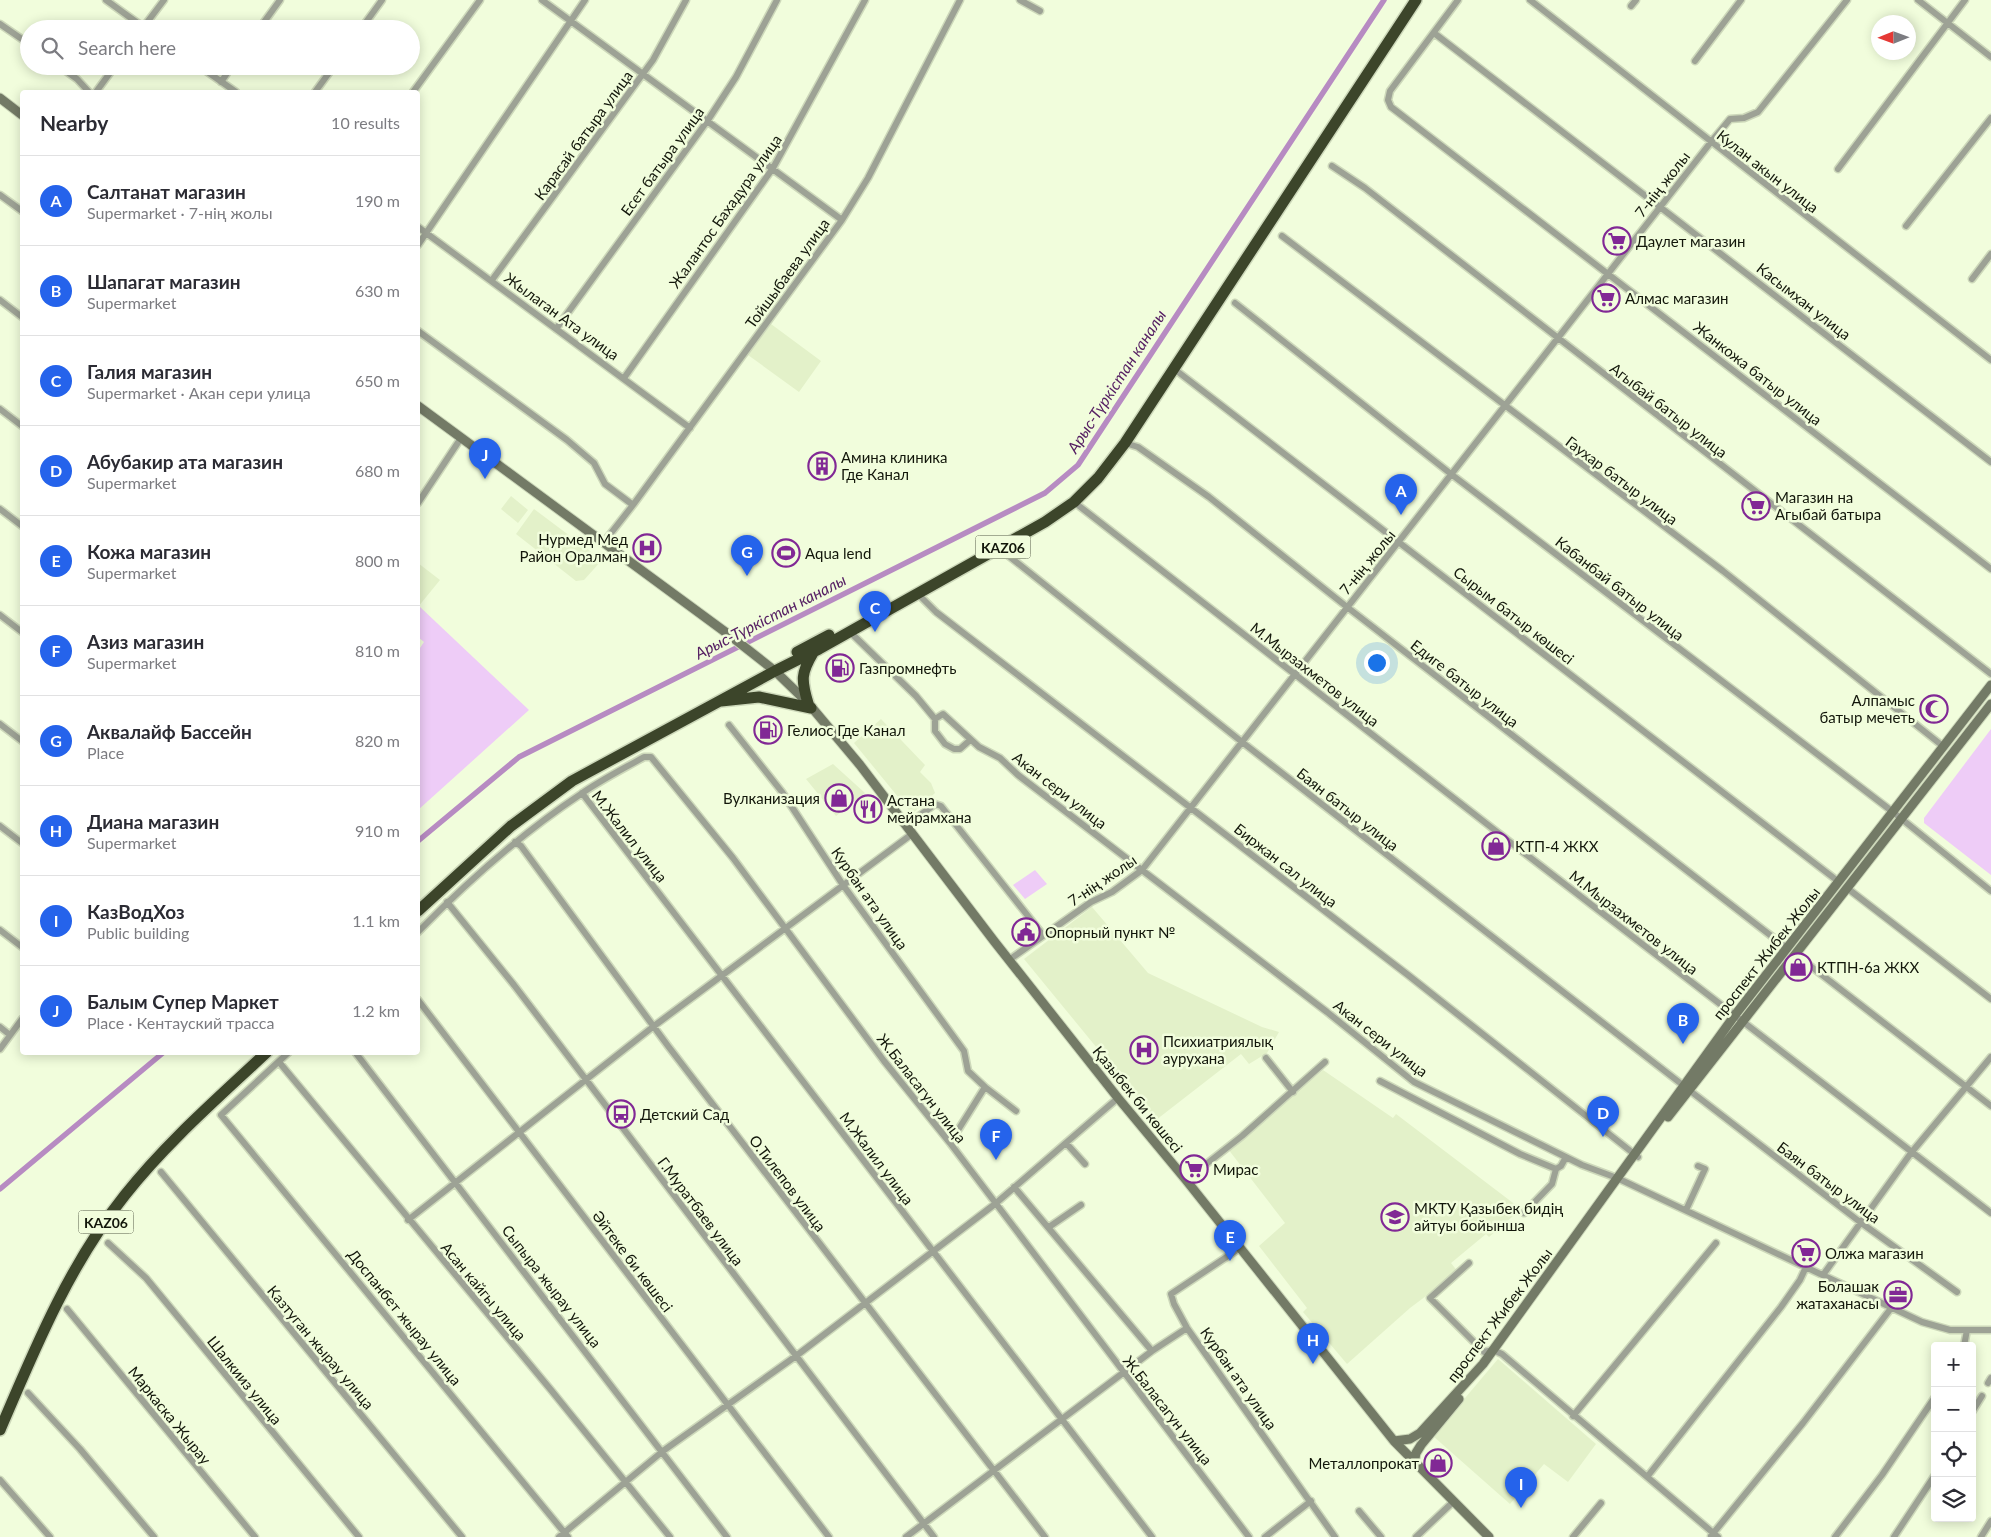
<!DOCTYPE html>
<meta charset="utf-8">
<style>
body{margin:0;font-family:Lato,sans-serif;background:#f7f7f7;color:#2b2b33}
.controls{position:absolute;right:15px;bottom:15px;display:grid;overflow:hidden;border-radius:5px;box-shadow:0 2px 12px #0003}
.controls button{width:45px;height:45px;display:grid;place-items:center;padding:0;border:0;border-bottom:1px solid #e1e1e2;background:#fff;color:#2b2b33;font:25px sans-serif}
.compass{position:absolute;left:1871px;top:15px;width:45px;height:45px;border-radius:50%;background:#fff;box-shadow:0 2px 12px #0003;rotate:269deg}
.you{position:absolute;left:1376px;top:662px;width:18px;height:18px;margin:-12px;border:4px solid #fff;border-radius:50%;background:#1a73e8;box-shadow:0 0 0 8px #1a73e833}
.badge{display:grid;place-items:center;width:32px;height:32px;border-radius:50%;background:#2563eb;color:#fff;font-size:16px;font-weight:700}
.pin{position:absolute;translate:-50% -41px;filter:drop-shadow(0 1px 2px #0008)}
.pin::after{content:'';position:absolute;top:26px;width:18px;height:15px;background:inherit;clip-path:polygon(0 0,100% 0,50% 100%)}
.list{margin:0;padding:0;list-style:none}
h2{display:flex;justify-content:space-between;align-items:center;height:65px;margin:0;padding:0 20px;font-size:21px}
h2 small{font-size:16px;font-weight:400;color:#7c7c81}
.list li{display:grid;grid-template-columns:32px 1fr auto;gap:15px;align-items:center;box-sizing:border-box;height:90px;padding:0 20px;border-top:1px solid #e1e1e2}
.list b{display:block;font-size:19px;white-space:nowrap}
.list p{margin:0;font-size:16px;white-space:nowrap;color:#7c7c81}
.list em{font-size:16px;font-style:normal;color:#7c7c81}
.icon{flex:none;width:28px;height:28px;fill:none;stroke:currentColor;stroke-width:2;stroke-linecap:round;stroke-linejoin:round}
.map{position:relative;flex:none;width:1991px;height:1537px;overflow:hidden}
.search{position:absolute;background:#fff;box-shadow:0 2px 12px #0003;left:20px;top:20px;width:400px;height:55px;display:flex;align-items:center;gap:12px;box-sizing:border-box;padding:0 18px;border-radius:28px;color:#7c7c81;font-size:19px}
.panel{position:absolute;background:#fff;box-shadow:0 2px 12px #0003;left:20px;top:90px;width:400px;height:965px;border-radius:5px}
.map>svg:first-child{display:block}
.built{fill:#e3f1c9}
.green{fill:#eeccf7}
.lines{fill:none;stroke-linecap:round;stroke-linejoin:round}
.canal{stroke:#b78bc2;stroke-width:5.5}
.street-casing{stroke:#cdd8ba;stroke-width:9}
.secondary-casing{stroke:#cdd8ba;stroke-width:11}
.highway-casing{stroke:#cdd8ba;stroke-width:14}
.street{stroke:#9da295;stroke-width:6}
.secondary{stroke:#737a66;stroke-width:9}
.highway{stroke:#3c452a;stroke-width:11}
.labels{text-anchor:middle;dominant-baseline:central;stroke-width:5;stroke-linejoin:round;paint-order:stroke}
.shield{fill:#f1fddc;stroke:#555b49;stroke-width:1}
.shield-label{font-size:14px;font-weight:bold;fill:#12160a}
.street-label{font-size:15px;fill:#12160a;stroke:#f1fddc}
.poi-label{font-size:15px;fill:#12160a;stroke:#f1fddc;text-anchor:start}
.water-label{font-size:16px;font-style:italic;fill:#562063;stroke:#f1fddc}
</style>
<div class="map">
<svg width="1991" height="1537" viewBox="0 0 1991 1537">
<rect width="100%" height="100%" fill="#f1fddc"/>
<!-- built -->
<path class="built" d="M771 324 821 361 799 392 748 355Z
M511 496 528 510 518 523 501 509Z
M534 509 602 560 584 580 576 581 516 534Z
M418 563 440 580 418 607Z
M881 719 925 765 920 772 931 783 935 793 912 814 854 743Z
M833 764 865 793 836 816 806 779Z
M1092 907 1148 973 1262 1027 1279 1032 1267 1053 1249 1064 1241 1054 1156 1120 1024 959Z
M1323 1070 1393 1118 1396 1114 1521 1209 1489 1237 1486 1234 1451 1263 1458 1272 1410 1308 1347 1364 1303 1312 1307 1308 1259 1246 1285 1223 1228 1149Z
M1498 1359 1596 1444 1568 1482 1544 1464 1510 1504 1433 1436Z"/>
<!-- green -->
<path class="green" d="M419 606 529 710 418 810V651L424 642 418 637V608Z
M1991 729V875L1924 823V818Z
M1035 870 1047 884 1025 899 1013 885Z"/>
<g class="lines">
<!-- canal -->
<path class="canal" d="M418 841 519 757 1045 493 1078 465 1384 0
M0 1189 164 1052"/>
<!-- street casing -->
<g class="street-casing">
<path id="street" d="M106 0 146 29
M542 0 842 220
M1020 0 1040 11
M1458 0 1390 91 1388 100 1391 107 1991 569
M1530 0 1991 360
M1918 0 1991 57
M1631 6 1636 0
M0 24 29 44
M142 29 164 0
M259 29 280 0
M361 29 382 0
M1434 33 1991 462
M1695 61 1741 0
M59 66 77 79 89 92
M199 66 236 92
M221 82 232 66
M96 92 115 66
M315 92 334 66
M413 92 480 0
M1332 166 1365 188 1991 674
M1838 169 1965 0
M0 195 22 211
M1906 226 1991 118
M418 227 690 428
M1282 236 1723 571 1944 747
M418 245 585 0
M1972 279 1991 254
M492 280 653 60 686 0
M0 300 22 317
M1235 303 1451 474 1893 812 1991 891
M556 329 708 120 736 77 777 0
M418 331 567 440 594 463 605 484 633 505
M1173 368 1839 882
M624 378 773 168 865 0
M0 409 22 426
M1125 443 1138 447 1209 497 1347 607 1788 949
M1074 502 1510 842 1991 1213
M418 503 461 438
M0 509 22 526
M604 542 633 505 842 220 868 178 960 0
M1000 549 1242 742 1684 1086
M918 594 936 612 1408 975 1638 1157
M0 615 22 632
M849 631 916 696 935 719 943 714 979 747 1000 758 1018 775 1327 1012 1414 1082 1582 1165 1617 1178 1922 1322 1950 1330H1991
M935 719V731L945 744 954 749H960L969 741H972
M0 724 22 741
M729 725 782 792 843 885 964 1051 968 1071 985 1087 950 1143
M582 793 1152 1537
M0 826 22 843
M906 826 935 804 941 806 1043 935
M515 842 521 846 668 1046 1045 1537
M1847 888 1991 999
M447 902 514 985 934 1537
M0 930 22 947
M418 932C468 881 522 833 581 794 601 780 623 769 644 757H651L733 858 884 1061 950 1143 1249 1537
M1795 954 1991 1106
M1009 960 1091 902 1112 892 1142 870 1711 142 1730 119 1744 118 1758 112 1847 0
M418 1000 829 1537
M0 1027 10 1035
M0 1049 22 1019
M289 1052 221 1115 568 1537
M355 1052 727 1537
M1266 1058 1293 1092
M279 1062 551 1390 670 1537
M1380 1081 1520 1154 1556 1169 1561 1166 1566 1157
M985 1087 1016 1111
M1689 1090 1860 1222 1957 1292
M1066 1143 1085 1164
M161 1172 462 1537
M1186 1180 1242 1136 1325 1062
M1014 1187 1152 1351 1187 1328
M1686 1210 1705 1169 1698 1166
M1524 1213 1552 1184 1556 1169
M408 1220 654 1026 912 834
M1049 1227 1081 1205
M108 1243 146 1278 359 1537
M1240 1248 1171 1294 1174 1304 1187 1328 1335 1537
M1469 1263 1430 1298 1484 1352 1493 1350 1502 1354 1718 1537
M1823 1275 1911 1153 1991 1057
M67 1309 255 1537
M1964 1346 1967 1330
M1988 1383 1991 1378
M28 1393 80 1449 154 1537
M1972 1412 1982 1396
M1573 1416 1716 1243
M1647 1477 1781 1307 1800 1280 1806 1267
M0 1480 50 1537
M1359 1511 1381 1537
M1711 1536 1803 1423 1892 1307
M559 1537 663 1451 796 1356 995 1204 1118 1098
M906 1537 1152 1351
M1265 1537 1311 1501
M1416 1537 1453 1502
M1573 1537 1601 1503
M1835 1537 1882 1475 1935 1397
M1894 1537 1935 1475
M1981 1537 1991 1521"/>
</g>
<!-- secondary casing -->
<g class="secondary-casing">
<path id="secondary" d="M0 98 22 115
M418 406 728 634 775 671 808 703 860 765 994 941 1118 1098 1186 1180 1394 1441 1489 1537
M1668 1117 1991 704
M1394 1441 1410 1439 1420 1433 1483 1364 1735 1015 1991 685
M1414 1464 1416 1453 1421 1445 1459 1399"/>
</g>
<!-- highway casing -->
<g class="highway-casing">
<path id="highway" d="M797 652 829 635
M721 701 759 697 811 708
M808 703C801 680 801 673 813 653
M418 911 511 826 572 781 775 671 819 649 1045 522 1074 502 1098 478 1125 443 1416 0
M0 1430C35 1348 69 1265 125 1195 166 1143 218 1098 267 1052"/>
</g>
<!-- street -->
<use href="#street" class="street"/>
<!-- secondary -->
<use href="#secondary" class="secondary"/>
<!-- highway -->
<use href="#highway" class="highway"/>
</g>
<!-- icons -->
<defs>
<g id="supermarket-ring" transform="scale(1.4375)"><circle r="9.5" fill="#f1fddc" stroke="#812895" stroke-width="1.5"/><path d="M-6-5.5h2.5l.6 2H6L4.5 2H-2.5L-4.4-4H-6ZM-1.5 3.2a1.3 1.3 0 1 0 .1 0ZM3 3.2a1.3 1.3 0 1 0 .1 0Z" fill="#812895"/></g>
<g id="building-ring" transform="scale(1.4375)"><circle r="9.5" fill="#f1fddc" stroke="#812895" stroke-width="1.5"/><path d="M-4-6H4V6H1V3H-1V6H-4ZM-2.5-4.3h1.7v1.8h-1.7ZM.8-4.3h1.7v1.8H.8ZM-2.5-1h1.7V.8h-1.7ZM.8-1h1.7V.8H.8Z" fill="#812895"/></g>
<g id="hospital-ring" transform="scale(1.4375)"><circle r="9.5" fill="#f1fddc" stroke="#812895" stroke-width="1.5"/><path d="M-5-5h3v3.5h4V-5h3V5h-3V1.5h-4V5h-3Z" fill="#812895"/></g>
<g id="stadium-ring" transform="scale(1.4375)"><circle r="9.5" fill="#f1fddc" stroke="#812895" stroke-width="1.5"/><path d="M0-5a6.5 5 0 1 0 0 10a6.5 5 0 1 0 0-10ZM-3.5-1.8h7v3.6h-7Z" fill="#812895"/></g>
<g id="fuel-ring" transform="scale(1.4375)"><circle r="9.5" fill="#f1fddc" stroke="#812895" stroke-width="1.5"/><path d="M-5.5-6h7V0h2V4h1.3V-2.5L3-4.5l.8-.8L6-3V5H2.5V1h-1V6h-7ZM-4.2-4.7v3.2H.2V-4.7Z" fill="#812895"/></g>
<g id="mosque-ring" transform="scale(1.4375)"><circle r="9.5" fill="#f1fddc" stroke="#812895" stroke-width="1.5"/><path d="M3.5-4.9A6 6 0 1 0 3.5 4.9A5 5 0 1 1 3.5-4.9Z" fill="#812895"/></g>
<g id="shop-ring" transform="scale(1.4375)"><circle r="9.5" fill="#f1fddc" stroke="#812895" stroke-width="1.5"/><path d="M-5-2.5h2.3a2.7 3.5 0 0 1 5.4 0H5L5.5 6h-11ZM-1.5-2.5h3a1.5 2.3 0 0 0-3 0Z" fill="#812895"/></g>
<g id="restaurant-ring" transform="scale(1.4375)"><circle r="9.5" fill="#f1fddc" stroke="#812895" stroke-width="1.5"/><path d="M-5-6h1v4h1v-4h1v4h1v-4h1v5L-1.5 .5V6h-2V.5L-5-1ZM5-6V6H3V1.5H1.5Q1.5-4 5-6Z" fill="#812895"/></g>
<g id="civic-ring" transform="scale(1.4375)"><circle r="9.5" fill="#f1fddc" stroke="#812895" stroke-width="1.5"/><path d="M-.6-6.5H3V-4.5H.6V-3L4-1V1h2V6H-6V1h2V-1L-.6-3ZM-1.2 2.5V6h2.4V2.5Z" fill="#812895"/></g>
<g id="bus-ring" transform="scale(1.4375)"><circle r="9.5" fill="#f1fddc" stroke="#812895" stroke-width="1.5"/><path d="M-5-6H5V4H4V6H2V4H-2V6H-4V4H-5ZM-3.5-4V0h7V-4ZM-3.5 1.2v1.5H-2V1.2ZM2 1.2v1.5H3.5V1.2Z" fill="#812895"/></g>
<g id="university-ring" transform="scale(1.4375)"><circle r="9.5" fill="#f1fddc" stroke="#812895" stroke-width="1.5"/><path d="M0-5L7-2L0 1L-7-2ZM-4 1L0 2.5L4 1V4Q0 6-4 4Z" fill="#812895"/></g>
<g id="office-ring" transform="scale(1.4375)"><circle r="9.5" fill="#f1fddc" stroke="#812895" stroke-width="1.5"/><path d="M-6-3h4V-5.5h4V-3h4V5H-6ZM-1-4.5V-3h2v-1.5ZM-6 0V1H6V0Z" fill="#812895"/></g>
</defs>
<g fill-rule="evenodd">
<use href="#supermarket-ring" x="1617" y="241"/>
<use href="#supermarket-ring" x="1606" y="298"/>
<use href="#building-ring" x="822" y="466"/>
<use href="#supermarket-ring" x="1756" y="506"/>
<use href="#hospital-ring" x="647" y="548"/>
<use href="#stadium-ring" x="786" y="553"/>
<use href="#fuel-ring" x="840" y="668"/>
<use href="#mosque-ring" x="1934" y="709"/>
<use href="#fuel-ring" x="768" y="730"/>
<use href="#shop-ring" x="839" y="798"/>
<use href="#restaurant-ring" x="868" y="809"/>
<use href="#shop-ring" x="1496" y="846"/>
<use href="#civic-ring" x="1026" y="932"/>
<use href="#shop-ring" x="1798" y="967"/>
<use href="#hospital-ring" x="1144" y="1050"/>
<use href="#bus-ring" x="621" y="1114"/>
<use href="#supermarket-ring" x="1194" y="1169"/>
<use href="#university-ring" x="1395" y="1217"/>
<use href="#supermarket-ring" x="1806" y="1253"/>
<use href="#office-ring" x="1898" y="1295"/>
<use href="#shop-ring" x="1438" y="1463"/>
</g>
<g class="labels">
<!-- shield labels -->
<g class="shield">
<rect x="975.5" y="535.5" width="55" height="23" rx="4"/>
<rect x="78.5" y="1210.5" width="55" height="23" rx="4"/>
</g>
<g class="shield-label">
<text x="1003" y="547">KАZ06</text>
<text x="106" y="1222">KАZ06</text>
</g>
<!-- street labels -->
<g class="street-label">
<text transform="translate(583 135) rotate(-54)">Карасай батыра улица</text>
<text transform="translate(662 161) rotate(-54)">Есет батыра улица</text>
<text transform="translate(1768 171) rotate(38)">Кулан акын улица</text>
<text transform="translate(1662 184) rotate(-52)">7-нің жолы</text>
<text transform="translate(725 211) rotate(-55)">Жалантос Бахадура улица</text>
<text transform="translate(787 273) rotate(-54)">Тойшыбаева улица</text>
<text transform="translate(1804 301) rotate(38)">Касымхан улица</text>
<text transform="translate(562 316) rotate(36)">Жылаган Ата улица</text>
<text transform="translate(1758 373) rotate(38)">Жанкожа батыр улица</text>
<text transform="translate(1669 410) rotate(38)">Агыбай батыр улица</text>
<text transform="translate(1622 480) rotate(37)">Гаухар батыр улица</text>
<text transform="translate(1367 562) rotate(-51)">7-нің жолы</text>
<text transform="translate(1620 588) rotate(38)">Кабанбай батыр улица</text>
<text transform="translate(1514 615) rotate(38)">Сырым батыр көшесі</text>
<text transform="translate(1315 674) rotate(38)">М.Мырзахметов улица</text>
<text transform="translate(1465 683) rotate(38)">Едиге батыр улица</text>
<text transform="translate(1060 790) rotate(38)">Акан сери улица</text>
<text transform="translate(1348 809) rotate(38)">Баян батыр улица</text>
<text transform="translate(630 836) rotate(52)">М.Жалил улица</text>
<text transform="translate(1286 865) rotate(38)">Биржан сал улица</text>
<text transform="translate(1102 880) rotate(-34)">7-нің жолы</text>
<text transform="translate(870 898) rotate(55)">Курбан ата улица</text>
<text transform="translate(1634 922) rotate(38)">М.Мырзахметов улица</text>
<text transform="translate(1766 953) rotate(-52)">проспект Жибек Жолы</text>
<text transform="translate(1381 1038) rotate(38)">Акан сери улица</text>
<text transform="translate(922 1088) rotate(52)">Ж.Баласагун улица</text>
<text transform="translate(1138 1099) rotate(51)">Қазыбек би көшесі</text>
<text transform="translate(877 1158) rotate(53)">М.Жалил улица</text>
<text transform="translate(1829 1182) rotate(37)">Баян батыр улица</text>
<text transform="translate(788 1183) rotate(53)">О.Тилепов улица</text>
<text transform="translate(701 1211) rotate(53)">Г.Муратбаев улица</text>
<text transform="translate(633 1261) rotate(53)">Әйтеке би көшесі</text>
<text transform="translate(552 1286) rotate(52)">Сыпыра жырау улица</text>
<text transform="translate(484 1291) rotate(50)">Асан кайгы улица</text>
<text transform="translate(1499 1315) rotate(-53)">проспект Жибек Жолы</text>
<text transform="translate(405 1317) rotate(51)">Доспанбет жырау улица</text>
<text transform="translate(321 1347) rotate(50)">Казтуган жырау улица</text>
<text transform="translate(1239 1378) rotate(55)">Курбан ата улица</text>
<text transform="translate(245 1380) rotate(51)">Шалкииз улица</text>
<text transform="translate(1168 1410) rotate(52)">Ж.Баласагун улица</text>
<text transform="translate(170 1415) rotate(51)">Маркаска Жырау</text>
</g>
<!-- poi labels -->
<g class="poi-label">
<text x="1636" y="241">Даулет магазин</text>
<text x="1625" y="298">Алмас магазин</text>
<text x="841" y="457">Амина клиника<tspan x="841" dy="17">Где Канал</tspan></text>
<text x="1775" y="497">Магазин на<tspan x="1775" dy="17">Агыбай батыра</tspan></text>
<text x="628" y="539" text-anchor="end">Нурмед Мед<tspan x="628" dy="17">Район Оралман</tspan></text>
<text x="805" y="553">Aqua lend</text>
<text x="859" y="668">Газпромнефть</text>
<text x="1915" y="700" text-anchor="end">Алпамыс<tspan x="1915" dy="17">батыр мечеть</tspan></text>
<text x="787" y="730">Гелиос Где Канал</text>
<text x="820" y="798" text-anchor="end">Вулканизация</text>
<text x="887" y="800">Астана<tspan x="887" dy="17">мейрамхана</tspan></text>
<text x="1515" y="846">КТП-4 ЖКХ</text>
<text x="1045" y="932">Опорный пункт №</text>
<text x="1817" y="967">КТПН-6а ЖКХ</text>
<text x="1163" y="1041">Психиатриялық<tspan x="1163" dy="17">аурухана</tspan></text>
<text x="640" y="1114">Детский Сад</text>
<text x="1213" y="1169">Мирас</text>
<text x="1414" y="1208">МКТУ Қазыбек бидің<tspan x="1414" dy="17">айтуы бойынша</tspan></text>
<text x="1825" y="1253">Олжа магазин</text>
<text x="1879" y="1286" text-anchor="end">Болашак<tspan x="1879" dy="17">жатаханасы</tspan></text>
<text x="1419" y="1463" text-anchor="end">Металлопрокат</text>
</g>
<!-- water labels -->
<g class="water-label">
<text transform="translate(1116 381) rotate(-57)">Арыс-Түркістан каналы</text>
<text transform="translate(770 616) rotate(-27)">Арыс-Түркістан каналы</text>
</g>
</g>
</svg>
<div class="controls">
<button>+</button>
<button>−</button>
<button><svg class="icon" aria-label="locate" viewBox="0 0 24 24"><circle cx="12" cy="12" r="6"/><path d="M12 2v4M12 18v4M2 12h4M18 12h4"/></svg></button>
<button><svg class="icon" aria-label="layers" viewBox="0 0 24 24"><path d="M12 4l9 5-9 5-9-5zM3 14l9 5 9-5"/></svg></button>
</div>
<svg class="compass" viewBox="-18 -18 36 36"><path d="M0-13l5 13h-10z" fill="#e53935"/><path d="M0 13l5-13h-10z" fill="#7c7c81"/></svg>
<div class="you"></div>
<div class="pin badge" style="left:1401px;top:515px">A</div>
<div class="pin badge" style="left:1683px;top:1044px">B</div>
<div class="pin badge" style="left:875px;top:632px">C</div>
<div class="pin badge" style="left:1603px;top:1137px">D</div>
<div class="pin badge" style="left:1230px;top:1261px">E</div>
<div class="pin badge" style="left:996px;top:1160px">F</div>
<div class="pin badge" style="left:747px;top:576px">G</div>
<div class="pin badge" style="left:1313px;top:1364px">H</div>
<div class="pin badge" style="left:1521px;top:1508px">I</div>
<div class="pin badge" style="left:485px;top:479px">J</div>
<div class="search"><svg class="icon" aria-label="search" viewBox="0 0 24 24"><circle cx="10" cy="10" r="6"/><path d="M15 15l6 6"/></svg>Search here</div>
<section class="panel">
<h2>Nearby<small>10 results</small></h2>
<ul class="list">
<li><span class="badge">A</span><div><b>Салтанат магазин</b><p>Supermarket · 7-нің жолы</p></div><em>190 m</em></li>
<li><span class="badge">B</span><div><b>Шапагат магазин</b><p>Supermarket</p></div><em>630 m</em></li>
<li><span class="badge">C</span><div><b>Галия магазин</b><p>Supermarket · Акан сери улица</p></div><em>650 m</em></li>
<li><span class="badge">D</span><div><b>Абубакир ата магазин</b><p>Supermarket</p></div><em>680 m</em></li>
<li><span class="badge">E</span><div><b>Кожа магазин</b><p>Supermarket</p></div><em>800 m</em></li>
<li><span class="badge">F</span><div><b>Азиз магазин</b><p>Supermarket</p></div><em>810 m</em></li>
<li><span class="badge">G</span><div><b>Аквалайф Бассейн</b><p>Place</p></div><em>820 m</em></li>
<li><span class="badge">H</span><div><b>Диана магазин</b><p>Supermarket</p></div><em>910 m</em></li>
<li><span class="badge">I</span><div><b>КазВодХоз</b><p>Public building</p></div><em>1.1 km</em></li>
<li><span class="badge">J</span><div><b>Балым Супер Маркет</b><p>Place · Кентауский трасса</p></div><em>1.2 km</em></li>
</ul>
</section>
</div>
